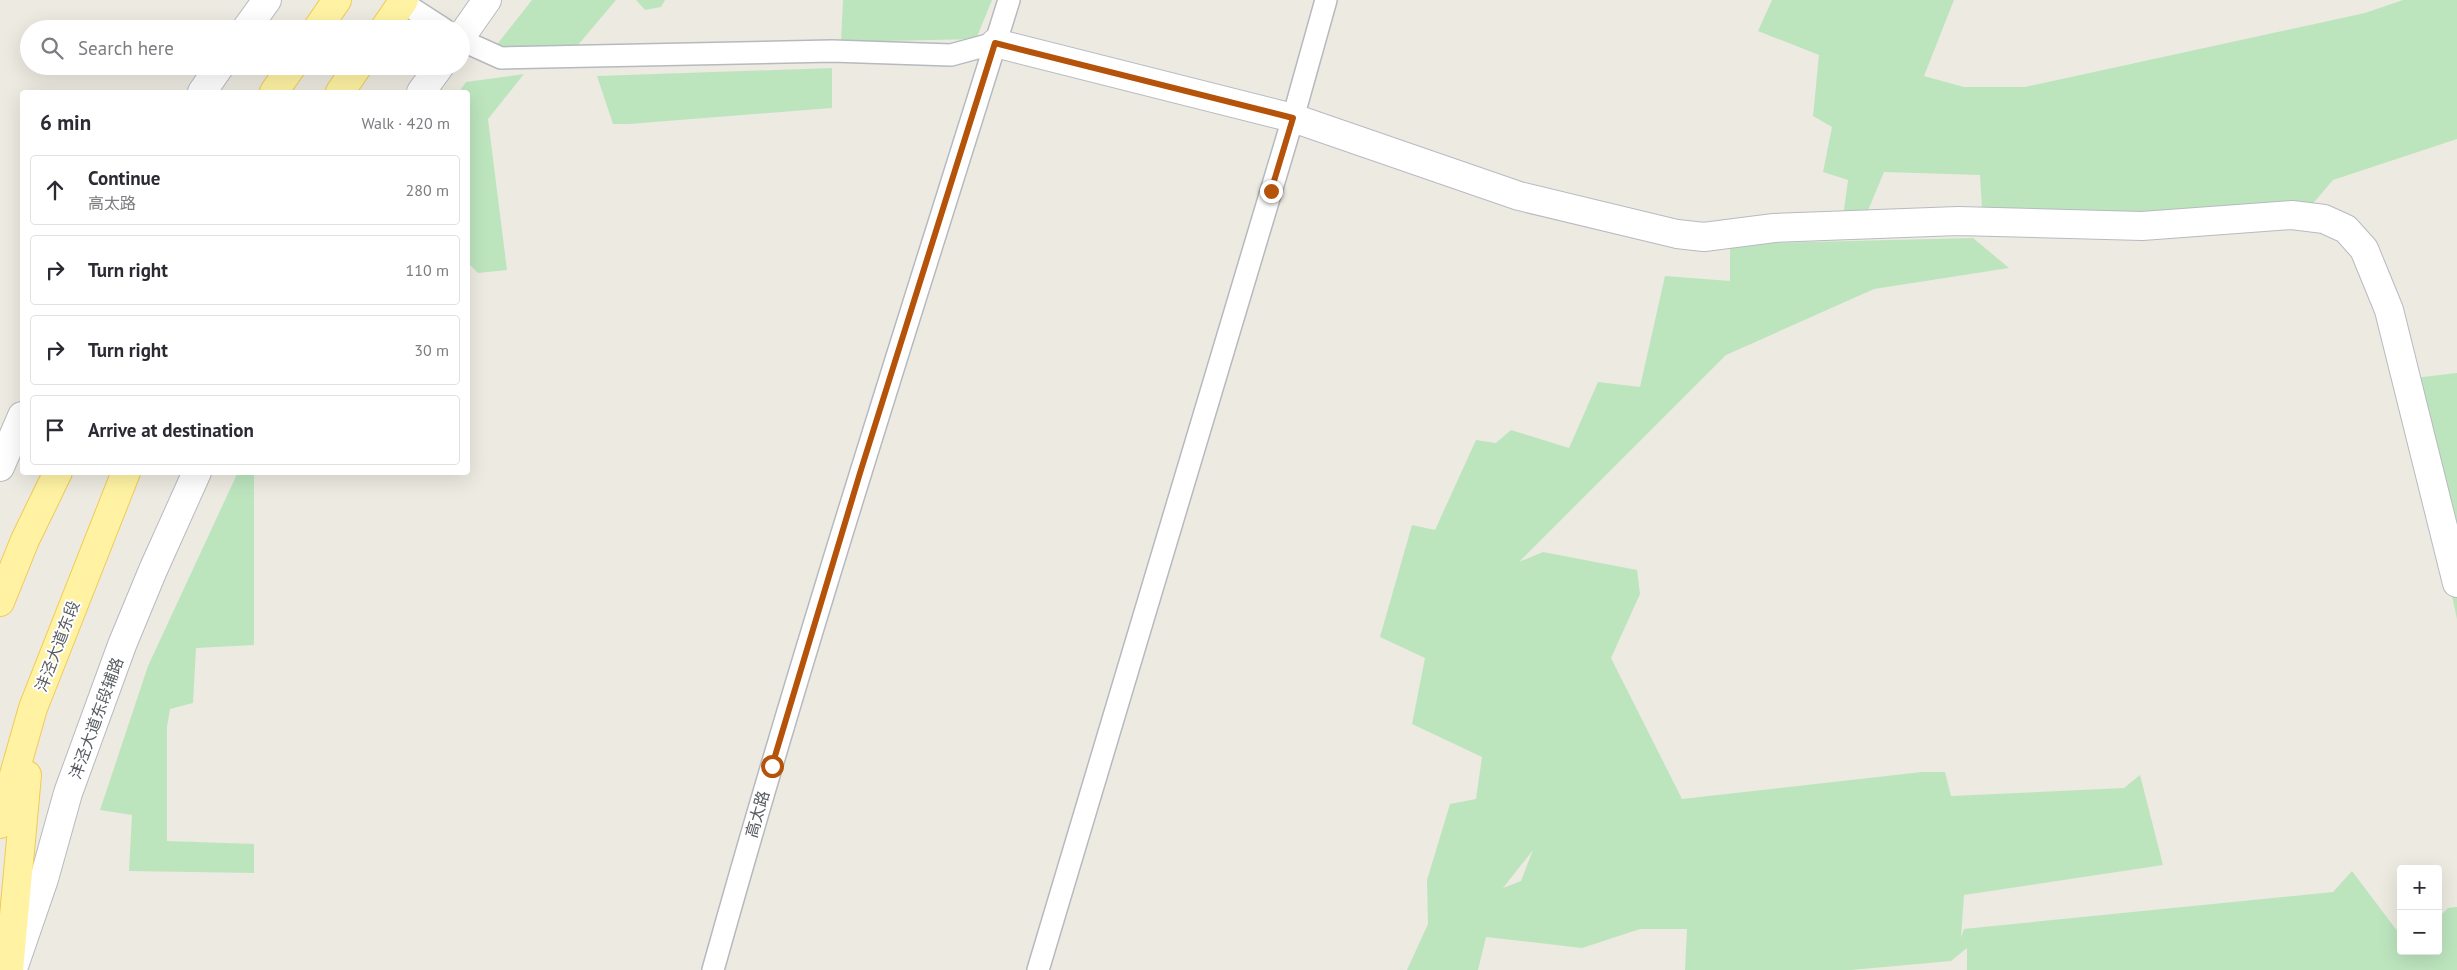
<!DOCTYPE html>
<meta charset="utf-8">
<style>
body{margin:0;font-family:"PT Sans","Noto Sans SC",sans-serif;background:#f2f2f3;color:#2b2b33}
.controls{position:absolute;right:15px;bottom:15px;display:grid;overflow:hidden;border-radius:5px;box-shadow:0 5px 20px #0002}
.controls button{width:45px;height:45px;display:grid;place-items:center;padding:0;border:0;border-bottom:1px solid #e1e1e2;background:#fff;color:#2b2b33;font:25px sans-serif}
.stop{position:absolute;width:15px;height:15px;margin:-11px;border:4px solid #b45309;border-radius:50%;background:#fff}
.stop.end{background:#b45309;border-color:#fff;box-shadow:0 1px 5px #0008}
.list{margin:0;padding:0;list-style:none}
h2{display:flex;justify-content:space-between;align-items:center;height:65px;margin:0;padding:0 20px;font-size:21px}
h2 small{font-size:16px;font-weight:400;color:#7c7c81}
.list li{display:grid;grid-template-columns:32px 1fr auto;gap:15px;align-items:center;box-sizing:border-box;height:70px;margin:0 10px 10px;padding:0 10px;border:1px solid #e1e1e2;border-radius:5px}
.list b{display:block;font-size:19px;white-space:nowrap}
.list p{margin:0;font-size:16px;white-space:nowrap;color:#7c7c81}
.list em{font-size:16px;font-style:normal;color:#7c7c81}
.icon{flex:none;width:28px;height:28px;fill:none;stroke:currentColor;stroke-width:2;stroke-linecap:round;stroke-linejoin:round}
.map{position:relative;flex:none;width:2457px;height:970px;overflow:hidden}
.search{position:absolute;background:#fff;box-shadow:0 5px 20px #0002;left:20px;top:20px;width:450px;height:55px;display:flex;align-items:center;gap:12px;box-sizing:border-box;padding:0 18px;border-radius:28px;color:#7c7c81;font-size:19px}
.panel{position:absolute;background:#fff;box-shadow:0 5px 20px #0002;left:20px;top:90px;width:450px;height:385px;border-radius:5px}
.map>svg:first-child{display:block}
.green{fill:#bce5be;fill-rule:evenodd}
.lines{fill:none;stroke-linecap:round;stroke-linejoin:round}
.street-casing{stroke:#b6b9be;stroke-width:24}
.secondary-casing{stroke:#b7bac0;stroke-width:30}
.primary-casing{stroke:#f2ca54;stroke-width:30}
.street{stroke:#fff;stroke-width:21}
.secondary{stroke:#fff;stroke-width:28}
.primary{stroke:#fff3a3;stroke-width:28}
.route{stroke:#b45309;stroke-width:6}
.labels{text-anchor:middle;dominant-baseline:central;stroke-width:4;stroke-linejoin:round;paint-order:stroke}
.street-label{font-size:16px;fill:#595d62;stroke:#fff}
</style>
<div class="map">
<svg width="2457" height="970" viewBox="0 0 2457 970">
<rect width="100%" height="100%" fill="#edeae1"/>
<!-- green -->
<path class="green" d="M532 0H616L572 52H491Z
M636 0H665L661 7 645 10Z
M843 0H992L976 39 841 42Z
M1772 0H1954L1924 76 1964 87H2025L2365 13 2403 0H2457V139L2333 180 2304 214 1983 225 1980 175 1884 172 1864 220 1842 225 1848 180 1823 172 1832 127 1813 116 1819 55 1758 31Z
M832 68V108L629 124H613L597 76Z
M524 74 488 119 507 270 478 273 468 263V92H459L466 82Z
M1973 238 2009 268 1874 289 1726 355 1519 562 1543 552 1637 570 1640 594 1611 658 1682 799 1922 772H1945L1951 796 2124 788 2140 775 2163 865 1964 895 1961 938 1964 929 1983 927 2333 892 2352 871 2401 936V951H2438V918L2448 908 2457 907V970H1967V948L1951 961 1851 970H1685L1687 929H1640L1582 948 1486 937 1478 970H1407L1428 924 1427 880 1450 804 1476 799 1482 757 1412 724 1425 658 1380 637 1412 525 1435 530 1476 440 1496 443 1511 430 1569 448 1598 382 1640 387 1665 276 1730 281V244ZM1533 850 1521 881 1503 888Z
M2457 373V619L2406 379Z
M238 472 254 473V645L196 648 193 703 170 709 167 727V841L254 844V873L129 871 132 815 100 810 148 666Z"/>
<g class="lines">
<!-- street casing -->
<g class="street-casing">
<path id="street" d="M402 2 444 29
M461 40 501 58 832 51 951 55 995 43
M713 970C804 644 908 323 1009 0
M1038 970 1293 118 1326 0"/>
</g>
<!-- secondary casing -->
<g class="secondary-casing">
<path id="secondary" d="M246 29 267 0
M461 37 487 0
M995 43 1293 118 1519 196 1677 234 1704 237 1774 228 1958 221 2142 226 2292 215 2324 219 2346 229 2364 249 2389 310 2457 583
M202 92 220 66
M421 92 440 66
M0 467 22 416
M14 966 44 879 68 793 122 645 153 570 197 472"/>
</g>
<!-- primary casing -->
<g class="primary-casing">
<path id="primary" d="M317 29 337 0
M384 29 404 0
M274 92 292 66
M340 92 358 66
M0 602 25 540 58 472
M0 824 33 708 126 472
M9 970 27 775"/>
</g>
<!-- street -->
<use href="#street" class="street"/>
<!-- secondary -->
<use href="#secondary" class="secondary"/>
<!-- primary -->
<use href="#primary" class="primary"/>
</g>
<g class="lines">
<!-- route -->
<path class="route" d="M772 766 860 473 995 43 1293 118 1271 191"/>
</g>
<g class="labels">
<!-- street labels -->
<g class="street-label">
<text transform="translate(57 646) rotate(-69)">沣泾大道东段</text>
<text transform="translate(96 718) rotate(-70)">沣泾大道东段辅路</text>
<text transform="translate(757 814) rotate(-74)">高太路</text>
</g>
</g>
</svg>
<div class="controls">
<button>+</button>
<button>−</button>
</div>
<div class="stop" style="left:772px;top:766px"></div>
<div class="stop end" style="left:1271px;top:191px"></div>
<div class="search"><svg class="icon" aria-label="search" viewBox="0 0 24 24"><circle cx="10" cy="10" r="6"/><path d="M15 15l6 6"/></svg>Search here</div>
<section class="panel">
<h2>6 min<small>Walk · 420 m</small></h2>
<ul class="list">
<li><svg class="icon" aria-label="ahead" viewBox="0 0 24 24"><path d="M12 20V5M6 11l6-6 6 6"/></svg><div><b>Continue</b><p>高太路</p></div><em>280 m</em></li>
<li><svg class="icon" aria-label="right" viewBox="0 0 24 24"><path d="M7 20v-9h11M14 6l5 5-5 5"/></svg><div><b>Turn right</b></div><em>110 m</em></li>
<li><svg class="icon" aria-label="right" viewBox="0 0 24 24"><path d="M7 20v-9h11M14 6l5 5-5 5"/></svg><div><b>Turn right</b></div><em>30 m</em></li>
<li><svg class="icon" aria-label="arrive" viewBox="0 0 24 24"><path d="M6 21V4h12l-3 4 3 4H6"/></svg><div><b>Arrive at destination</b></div></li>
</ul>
</section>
</div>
